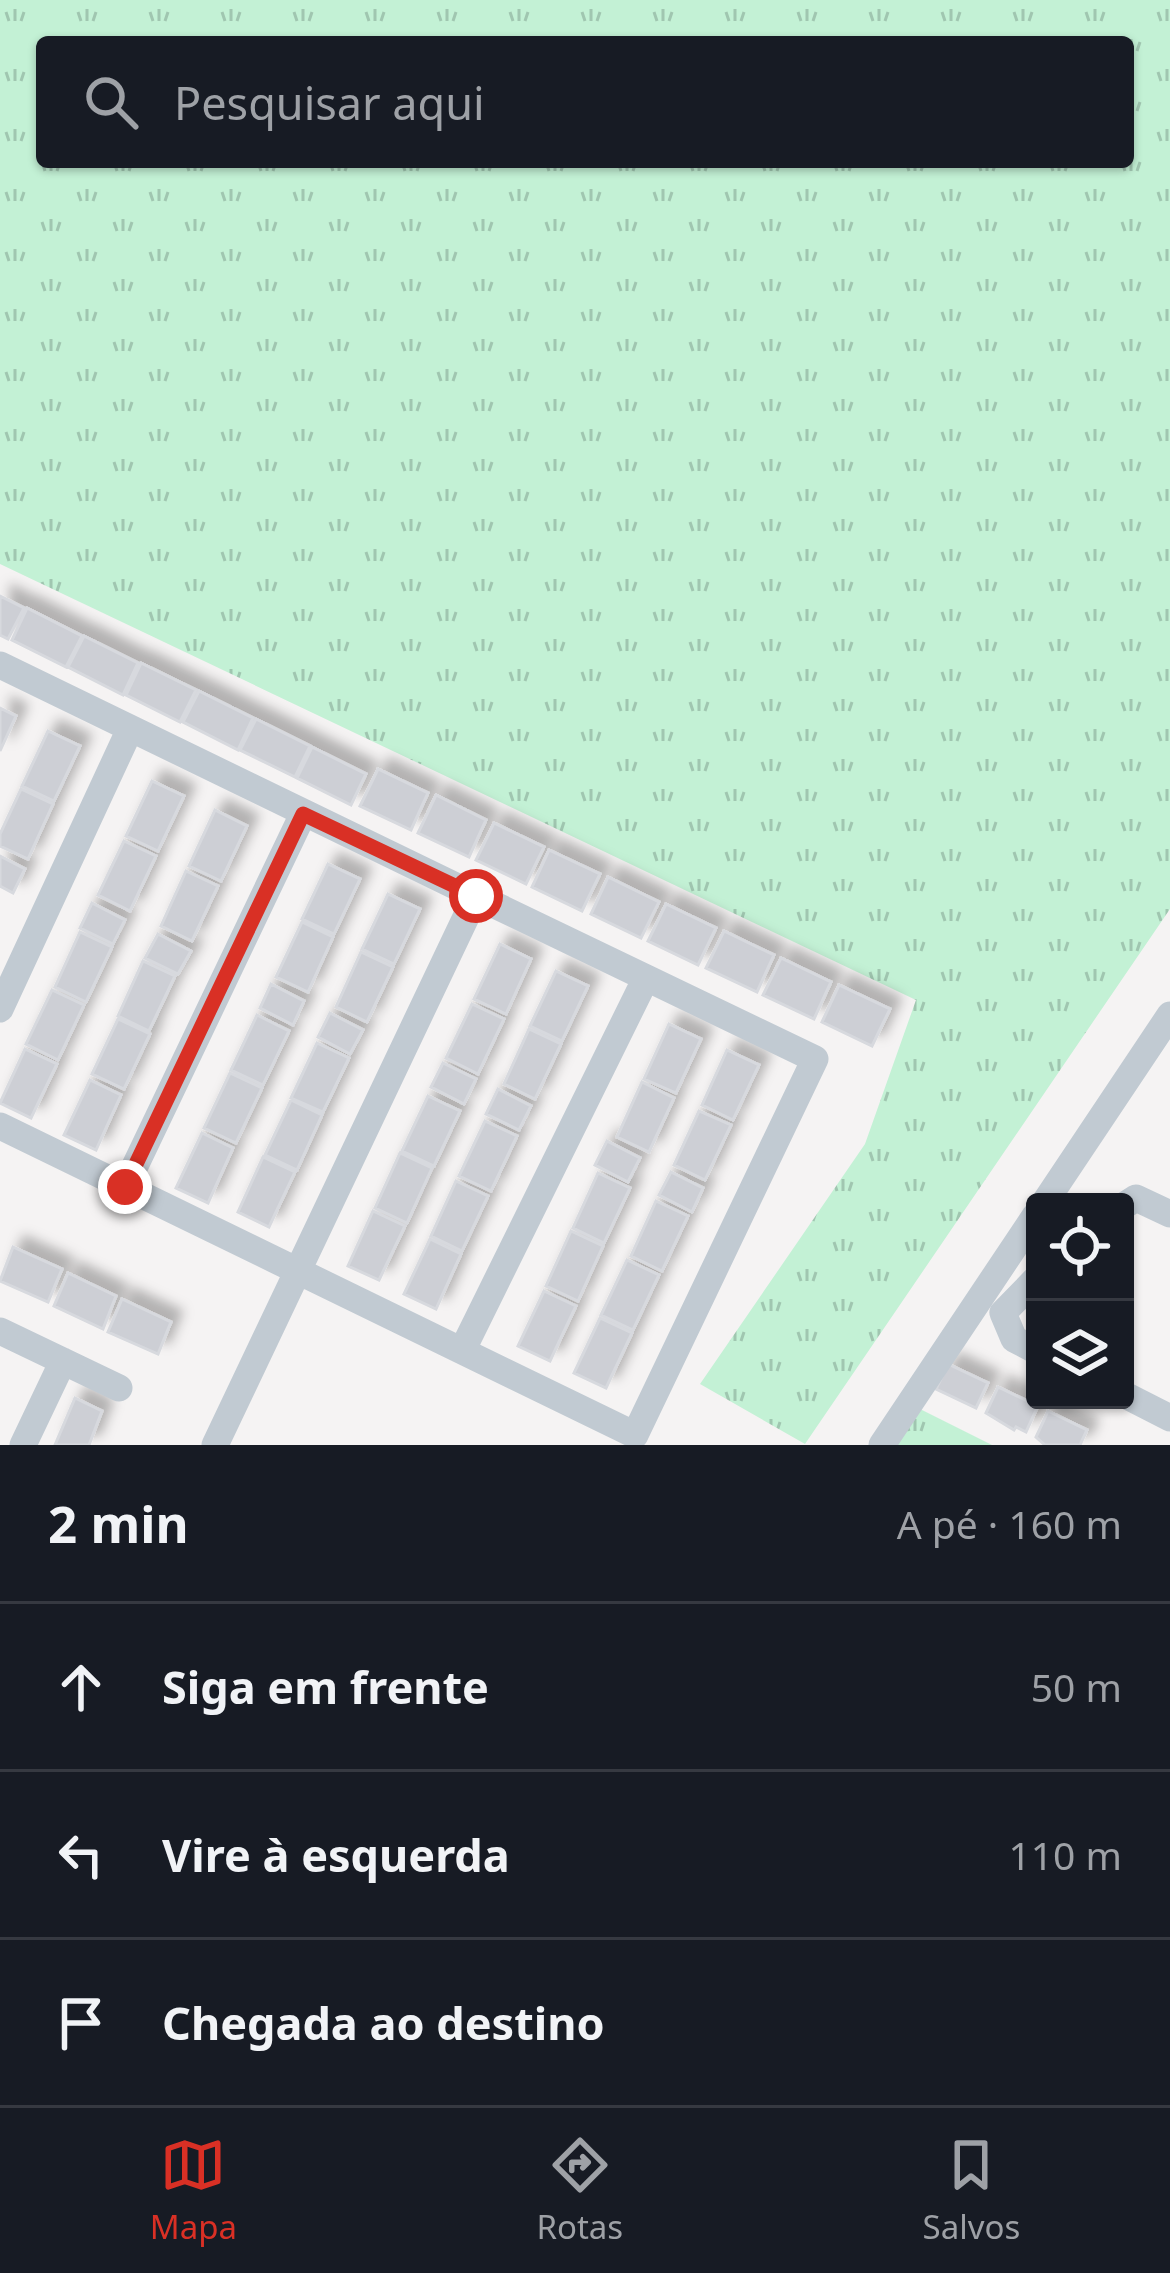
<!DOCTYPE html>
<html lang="pt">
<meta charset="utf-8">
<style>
body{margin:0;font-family:"Noto Sans",sans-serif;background:#20242c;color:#f1f3f6}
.controls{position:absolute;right:36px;bottom:36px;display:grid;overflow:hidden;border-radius:12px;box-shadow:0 3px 9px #0004}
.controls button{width:108px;height:108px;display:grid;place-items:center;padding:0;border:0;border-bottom:3px solid #363941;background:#171b24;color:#f1f3f6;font:60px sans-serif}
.stop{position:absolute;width:36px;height:36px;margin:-27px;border:9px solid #d93025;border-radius:50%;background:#fff}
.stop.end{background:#d93025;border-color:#fff;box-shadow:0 3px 12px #0008}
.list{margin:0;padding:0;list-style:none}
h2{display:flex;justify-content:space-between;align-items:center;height:156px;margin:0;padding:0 48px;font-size:51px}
h2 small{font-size:39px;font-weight:400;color:#9ea1a6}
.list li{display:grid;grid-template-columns:78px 1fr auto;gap:36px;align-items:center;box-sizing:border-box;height:168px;padding:0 48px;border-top:3px solid #363941}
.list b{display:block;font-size:45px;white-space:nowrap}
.list em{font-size:39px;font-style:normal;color:#9ea1a6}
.icon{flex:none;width:66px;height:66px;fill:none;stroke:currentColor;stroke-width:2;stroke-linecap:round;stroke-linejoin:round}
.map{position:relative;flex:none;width:1170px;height:1445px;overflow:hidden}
.search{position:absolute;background:#171b24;box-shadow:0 3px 9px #0004;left:36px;right:36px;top:36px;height:132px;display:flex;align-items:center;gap:30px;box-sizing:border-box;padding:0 42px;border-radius:12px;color:#9ea1a6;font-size:45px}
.sheet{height:660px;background:#171b24}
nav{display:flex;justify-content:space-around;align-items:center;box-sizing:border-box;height:168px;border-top:3px solid #363941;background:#171b24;font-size:33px;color:#9ea1a6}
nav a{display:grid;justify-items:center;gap:6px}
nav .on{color:#d93025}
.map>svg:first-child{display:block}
.grass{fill:url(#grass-tufts);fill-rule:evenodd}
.building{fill:#cdcfd5;stroke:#d7d9de;stroke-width:3;filter:url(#shadow)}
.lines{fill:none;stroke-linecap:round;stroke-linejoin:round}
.minor{stroke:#c1cad2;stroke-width:27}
.route{stroke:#d93025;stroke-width:15}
</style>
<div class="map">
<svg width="1170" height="1445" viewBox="0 0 1170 1445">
<defs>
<pattern id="grass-tufts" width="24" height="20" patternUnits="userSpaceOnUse" patternTransform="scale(3)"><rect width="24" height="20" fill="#c3f1d5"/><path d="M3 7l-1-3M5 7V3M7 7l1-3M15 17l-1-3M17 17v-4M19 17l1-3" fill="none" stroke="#a0c6b0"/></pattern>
<filter id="shadow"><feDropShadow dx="11" dy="-11" stdDeviation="6" flood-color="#0004"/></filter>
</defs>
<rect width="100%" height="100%" fill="#f5f3f3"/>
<!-- grass -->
<path class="grass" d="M0 0H1170V909L805 1444 700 1384 865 1144 916 1000 0 564ZM42 42H1128V162H42Z
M916 1407 992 1445H890Z"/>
<!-- building -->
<path class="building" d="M0 596 24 608 8 639 0 635Z
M27 608 82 636 66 667 12 640Z
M84 636 138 663 123 695 68 667Z
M141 663 196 690 180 722 126 695Z
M199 691 253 718 238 750 183 722Z
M0 708 16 716 0 751Z
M256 719 310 746 295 777 240 750Z
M48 731 80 746 54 801 22 786Z
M312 747 366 774 351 805 297 778Z
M378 769 428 793 411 830 360 806Z
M152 781 184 796 158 851 126 836Z
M21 789 53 804 28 859 0 846V834Z
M436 795 486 820 469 857 418 833Z
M215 810 247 826 221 881 189 866Z
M494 823 544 847 526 884 476 860Z
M124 841 156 856 130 911 98 895Z
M549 850 600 874 582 911 532 887Z
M0 856 25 869 13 893 0 886Z
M328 864 360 879 334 934 302 919Z
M186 871 218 886 192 941 161 926Z
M608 877 659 902 641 938 591 914Z
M388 894 420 909 394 964 362 949Z
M92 903 125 920 113 944 80 928Z
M666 904 716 928 698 965 648 941Z
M302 922 333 937 308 992 276 977Z
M724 931 774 955 757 992 706 968Z
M80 932 112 947 86 1002 55 987Z
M158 934 191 951 178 974 145 958Z
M500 944 531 959 506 1014 474 999Z
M361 952 393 967 367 1022 336 1007Z
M781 958 831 982 814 1019 763 995Z
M143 961 175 976 149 1031 118 1016Z
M556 971 588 986 562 1041 530 1026Z
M271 984 304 1001 293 1025 260 1008Z
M839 985 890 1009 872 1046 822 1022Z
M52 990 84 1005 58 1060 26 1044Z
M472 1004 504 1019 478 1074 446 1058Z
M330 1013 363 1030 350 1054 318 1037Z
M257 1015 289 1031 263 1085 231 1070Z
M118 1019 150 1034 124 1089 92 1074Z
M669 1024 701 1039 676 1093 644 1079Z
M529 1029 561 1044 535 1099 504 1084Z
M317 1043 349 1058 323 1112 291 1098Z
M25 1049 57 1064 31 1118 0 1103Z
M727 1050 759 1065 733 1120 702 1105Z
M443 1063 476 1079 464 1104 431 1087Z
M230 1073 262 1088 236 1143 204 1128Z
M90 1080 121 1095 96 1150 64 1135Z
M642 1082 674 1098 649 1152 617 1137Z
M498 1089 531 1106 519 1130 486 1114Z
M428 1096 460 1111 434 1166 402 1151Z
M291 1100 322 1115 297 1170 265 1155Z
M699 1111 731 1125 705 1180 674 1165Z
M485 1121 517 1136 491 1191 459 1176Z
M202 1133 233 1148 208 1203 176 1188Z
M607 1141 640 1158 628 1182 595 1165Z
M400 1153 432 1168 407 1223 375 1208Z
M263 1157 295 1172 269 1227 238 1212Z
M671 1172 703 1188 692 1212 659 1195Z
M598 1173 630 1188 604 1243 573 1228Z
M456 1181 488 1196 462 1251 431 1236Z
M656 1201 688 1216 662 1271 631 1256Z
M373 1211 405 1226 379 1280 348 1266Z
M571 1231 603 1246 578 1301 546 1286Z
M430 1239 461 1254 436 1309 404 1294Z
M13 1247 62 1269 48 1302 0 1281Z
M627 1260 659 1275 633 1330 601 1315Z
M68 1273 116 1296 103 1329 54 1306Z
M544 1291 576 1306 550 1361 518 1346Z
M122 1299 171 1322 158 1354 108 1332Z
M600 1318 632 1333 606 1388 574 1373Z
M948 1364 988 1383 976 1408 936 1389Z
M998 1387 1038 1406 1026 1432 1016 1427 1014 1430 986 1413Z
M75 1398 102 1411 89 1445H55Z
M1048 1411 1087 1430 1080 1445H1045L1036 1437Z"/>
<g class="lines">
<!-- minor -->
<path class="minor" d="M0 665 476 896
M0 1009 130 729
M0 1126 635 1435 815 1059 476 896 215 1445
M125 1187 303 814
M1045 1202 1170 1015
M1125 1205 1136 1198 1170 1214
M1035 1280 1003 1313 1014 1339 1035 1350
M0 1331 119 1388
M462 1351 646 978
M1125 1395 1170 1418
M23 1445 63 1361
M882 1445 1035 1216"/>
</g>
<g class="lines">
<!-- route -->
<path class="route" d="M125 1187 303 814 476 896"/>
</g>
</svg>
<div class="controls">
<button><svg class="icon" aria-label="locate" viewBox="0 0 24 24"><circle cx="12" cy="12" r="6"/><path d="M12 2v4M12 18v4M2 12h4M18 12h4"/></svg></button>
<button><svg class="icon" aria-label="layers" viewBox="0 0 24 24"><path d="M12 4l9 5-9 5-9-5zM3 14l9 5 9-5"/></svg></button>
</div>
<div class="stop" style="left:476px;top:896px"></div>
<div class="stop end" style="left:125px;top:1187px"></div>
<div class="search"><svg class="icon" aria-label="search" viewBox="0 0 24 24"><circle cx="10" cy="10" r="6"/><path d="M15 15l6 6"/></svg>Pesquisar aqui</div>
</div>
<section class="sheet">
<h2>2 min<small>A pé · 160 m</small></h2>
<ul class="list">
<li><svg class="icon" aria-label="ahead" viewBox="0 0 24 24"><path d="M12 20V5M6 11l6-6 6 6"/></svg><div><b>Siga em frente</b></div><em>50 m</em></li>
<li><svg class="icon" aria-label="left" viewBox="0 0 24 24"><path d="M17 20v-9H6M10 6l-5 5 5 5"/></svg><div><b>Vire à esquerda</b></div><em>110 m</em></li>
<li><svg class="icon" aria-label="arrive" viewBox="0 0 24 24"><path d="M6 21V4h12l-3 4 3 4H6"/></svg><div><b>Chegada ao destino</b></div></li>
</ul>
</section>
<nav>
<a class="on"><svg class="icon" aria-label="map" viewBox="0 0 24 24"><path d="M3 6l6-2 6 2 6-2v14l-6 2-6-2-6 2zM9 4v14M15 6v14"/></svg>Mapa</a>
<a><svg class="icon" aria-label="directions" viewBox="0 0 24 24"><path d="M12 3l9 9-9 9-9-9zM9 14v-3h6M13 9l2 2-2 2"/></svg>Rotas</a>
<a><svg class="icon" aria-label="saved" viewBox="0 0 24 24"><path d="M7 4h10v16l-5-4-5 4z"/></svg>Salvos</a>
</nav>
